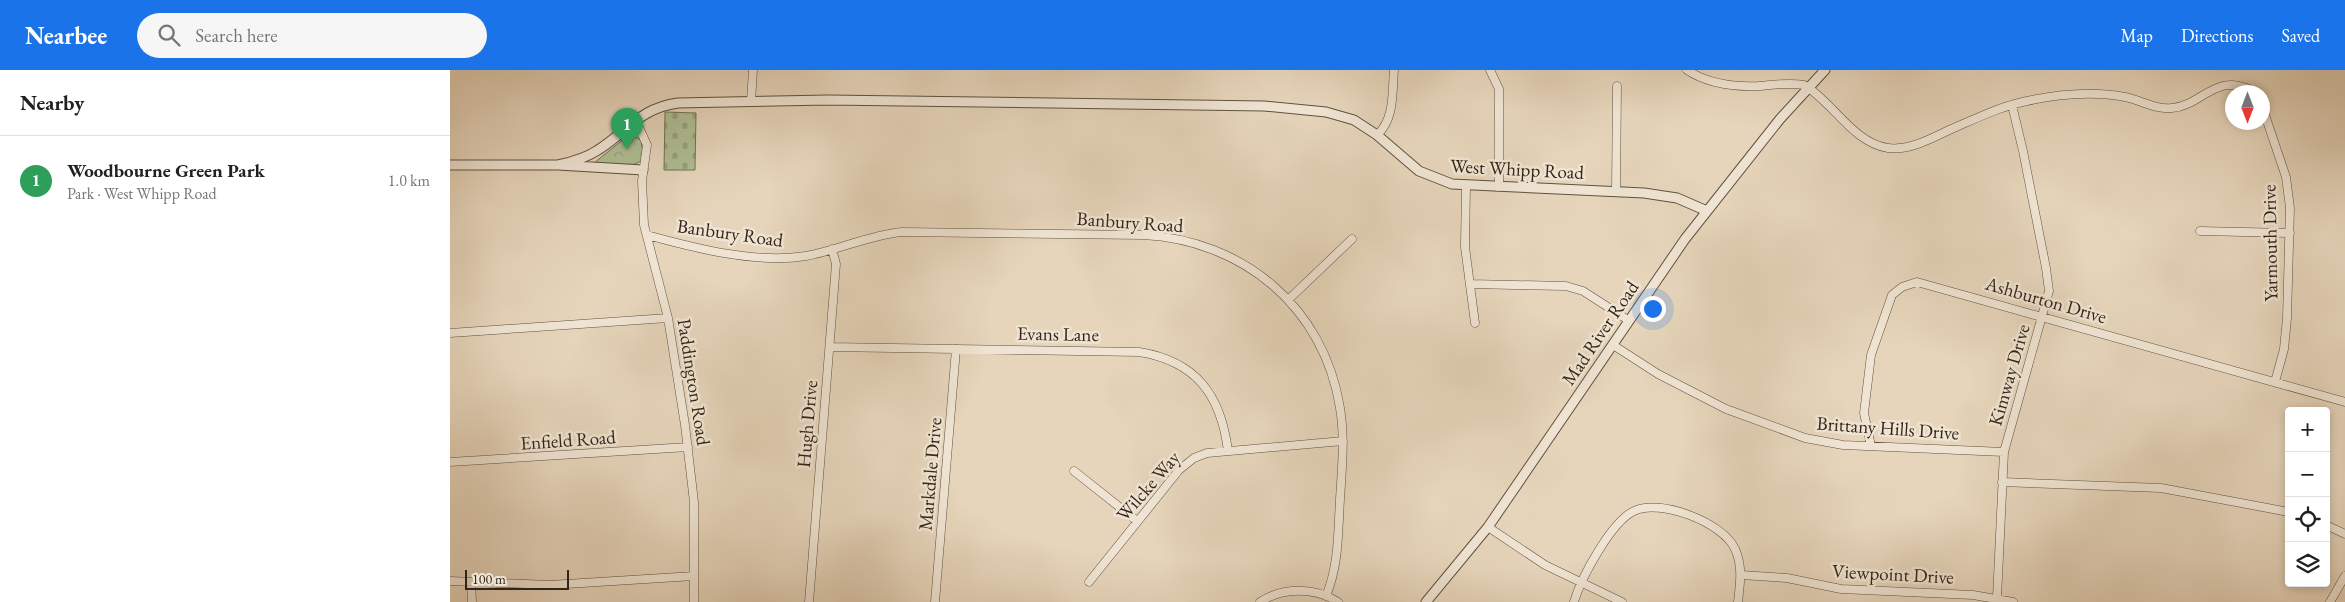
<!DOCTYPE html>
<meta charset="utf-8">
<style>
body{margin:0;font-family:"EB Garamond",serif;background:#f6f6f6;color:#202124}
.controls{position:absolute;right:15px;bottom:15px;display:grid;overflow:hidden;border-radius:5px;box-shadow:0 2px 8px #0003}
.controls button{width:45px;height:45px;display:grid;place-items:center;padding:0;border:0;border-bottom:1px solid #e0e0e0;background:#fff;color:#202124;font:25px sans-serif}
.compass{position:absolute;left:1775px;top:15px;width:45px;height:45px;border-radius:50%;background:#fff;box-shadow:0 2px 8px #0003;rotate:180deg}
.scale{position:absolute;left:15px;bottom:12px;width:104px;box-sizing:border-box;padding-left:5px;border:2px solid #332517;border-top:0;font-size:14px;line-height:18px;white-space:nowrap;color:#332517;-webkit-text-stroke:4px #efe4d3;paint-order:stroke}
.you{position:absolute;left:1202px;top:238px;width:18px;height:18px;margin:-12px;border:4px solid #fff;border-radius:50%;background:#1a73e8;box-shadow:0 0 0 8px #1a73e833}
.badge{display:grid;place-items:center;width:32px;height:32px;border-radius:50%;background:#1a73e8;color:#fff;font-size:16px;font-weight:700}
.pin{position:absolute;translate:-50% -41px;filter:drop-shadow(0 1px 2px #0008)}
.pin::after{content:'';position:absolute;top:26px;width:18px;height:15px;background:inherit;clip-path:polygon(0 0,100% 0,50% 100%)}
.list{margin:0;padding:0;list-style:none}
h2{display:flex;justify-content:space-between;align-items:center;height:65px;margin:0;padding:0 20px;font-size:21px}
h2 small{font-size:16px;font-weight:400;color:#757577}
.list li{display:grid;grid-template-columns:32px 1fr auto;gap:15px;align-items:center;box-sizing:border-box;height:90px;padding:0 20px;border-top:1px solid #e0e0e0}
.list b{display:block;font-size:19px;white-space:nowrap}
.list p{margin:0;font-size:16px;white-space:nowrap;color:#757577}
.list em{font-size:16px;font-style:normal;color:#757577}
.icon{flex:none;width:28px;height:28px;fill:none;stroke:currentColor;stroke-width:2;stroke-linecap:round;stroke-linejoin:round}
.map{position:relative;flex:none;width:1895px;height:532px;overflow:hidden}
header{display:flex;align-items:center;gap:30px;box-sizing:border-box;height:70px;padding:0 25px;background:#1a73e8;color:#fff}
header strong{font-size:24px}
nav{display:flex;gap:28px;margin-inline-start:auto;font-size:18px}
.search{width:350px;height:45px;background:#f6f6f6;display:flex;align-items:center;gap:12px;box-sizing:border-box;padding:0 18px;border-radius:28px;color:#757577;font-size:19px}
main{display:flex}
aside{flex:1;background:#fff}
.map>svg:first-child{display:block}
.cemetery{fill:url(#cemetery-stones);stroke:#717256}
.park{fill:url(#park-crowns);stroke:#717256}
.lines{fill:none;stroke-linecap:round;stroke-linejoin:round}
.minor-casing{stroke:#605140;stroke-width:9}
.tertiary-casing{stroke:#605140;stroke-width:11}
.minor{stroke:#efe4d3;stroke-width:8}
.tertiary{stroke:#efe4d3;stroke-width:9}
.labels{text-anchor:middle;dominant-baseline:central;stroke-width:5;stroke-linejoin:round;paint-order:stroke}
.street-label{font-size:19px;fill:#332517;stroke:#efe4d3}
</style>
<header>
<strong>Nearbee</strong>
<div class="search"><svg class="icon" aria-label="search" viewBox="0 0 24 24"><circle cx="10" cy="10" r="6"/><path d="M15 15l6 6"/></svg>Search here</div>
<nav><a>Map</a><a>Directions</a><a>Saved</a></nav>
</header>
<main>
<aside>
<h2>Nearby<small></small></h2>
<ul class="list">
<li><span class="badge" style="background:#2e9e5b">1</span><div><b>Woodbourne Green Park</b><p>Park · West Whipp Road</p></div><em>1.0 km</em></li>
</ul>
</aside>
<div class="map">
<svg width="1895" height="532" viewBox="0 0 1895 532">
<defs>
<pattern id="cemetery-stones" width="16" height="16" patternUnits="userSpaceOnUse" patternTransform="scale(1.25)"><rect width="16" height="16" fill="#afbe94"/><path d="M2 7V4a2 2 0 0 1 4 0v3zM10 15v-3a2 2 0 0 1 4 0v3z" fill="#97a37f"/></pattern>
<pattern id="park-crowns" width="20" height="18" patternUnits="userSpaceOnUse" patternTransform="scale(1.25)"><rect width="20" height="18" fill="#afbe94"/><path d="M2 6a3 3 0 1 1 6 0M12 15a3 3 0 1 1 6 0" fill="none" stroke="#97a37f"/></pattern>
</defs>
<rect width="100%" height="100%" fill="#e6d5bb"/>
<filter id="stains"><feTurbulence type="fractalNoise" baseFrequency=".004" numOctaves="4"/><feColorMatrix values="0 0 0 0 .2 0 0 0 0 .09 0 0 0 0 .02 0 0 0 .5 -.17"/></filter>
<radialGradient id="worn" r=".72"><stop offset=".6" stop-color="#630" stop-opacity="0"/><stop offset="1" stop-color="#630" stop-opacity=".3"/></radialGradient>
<!-- cemetery -->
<path class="cemetery" d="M215 42 246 43 245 100H214Z"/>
<!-- park -->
<path class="park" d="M180 64 191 70 193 83 191 91 179 97 144 93Z"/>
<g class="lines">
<!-- minor casing -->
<g class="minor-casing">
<path id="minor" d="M1040 0 1049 19V117
M1237 0C1258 14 1282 17 1308 16 1324 15 1338 12 1354 15 1383 32 1403 73 1438 78 1462 81 1485 66 1506 57 1529 47 1552 36 1577 31 1609 24 1643 21 1675 27 1691 30 1705 40 1722 38 1752 36 1766 0 1805 22
M301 31 303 0
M1812 36 1836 107 1840 138 1837 248 1834 279 1825 312
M185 49 197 75 192 111 194 155 218 248 235 355 244 432V532
M927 65C945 49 942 22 944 0
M1016 116 1015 177 1025 253
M1166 121 1167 16
M1750 161 1840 163
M197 165C244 178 306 194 356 186 389 180 419 165 452 162L693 165C793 170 874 237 890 338 895 368 892 398 890 429 888 462 889 495 876 526
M1020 214 1116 216 1133 221 1178 250
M838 230 902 169
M0 263 218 248
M1163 275 1208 304 1276 339 1355 368 1393 375 1554 382
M380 277 689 282C746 291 771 325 778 381
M1421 376 1414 343 1421 285 1442 225 1452 217 1467 212 1895 332
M0 392 238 377
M624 401 687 451
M1552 412 1711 418 1839 442
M1876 455 1895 464
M1038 457 1095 495 1172 532
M1291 505 1337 508 1391 519 1523 525 1563 532
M0 511 100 515 244 506
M639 512 729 400 744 388 757 383 893 371
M21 513 22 532
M1547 528 1554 382 1599 221 1596 198 1573 81 1562 35
M359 532 386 194 382 179
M485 532 506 279
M810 532C833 517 865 517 888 532
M1124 532C1131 508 1161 452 1184 441 1210 428 1274 453 1285 479 1293 496 1290 514 1288 532
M1880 532 1895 506"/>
</g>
<!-- tertiary casing -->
<g class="tertiary-casing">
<path id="tertiary" d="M0 95H108L193 100
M108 95C122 92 136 88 148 80 178 61 190 38 228 33L378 30 814 36 876 42 904 50 927 65 969 101 1002 114 1194 123 1227 128 1257 141
M976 532 1038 457 1235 169 1330 49 1375 0"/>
</g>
<!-- minor -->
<use href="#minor" class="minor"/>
<!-- tertiary -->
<use href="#tertiary" class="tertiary"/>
</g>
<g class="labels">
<!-- street labels -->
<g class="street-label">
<text transform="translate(1067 99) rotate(3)">West Whipp Road</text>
<text transform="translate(680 152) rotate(4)">Banbury Road</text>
<text transform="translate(280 163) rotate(8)">Banbury Road</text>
<text transform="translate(1820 173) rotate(-91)">Yarmouth Drive</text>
<text transform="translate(1596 230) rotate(16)">Ashburton Drive</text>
<text transform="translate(1150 263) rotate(-56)">Mad River Road</text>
<text transform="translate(608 264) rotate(1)">Evans Lane</text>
<text transform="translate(1559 305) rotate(-74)">Kimway Drive</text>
<text transform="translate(244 312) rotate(81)">Paddington Road</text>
<text transform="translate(357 354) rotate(-85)">Hugh Drive</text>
<text transform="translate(1438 358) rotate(4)">Brittany Hills Drive</text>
<text transform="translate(118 370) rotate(-4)">Enfield Road</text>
<text transform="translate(480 404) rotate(-85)">Markdale Drive</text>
<text transform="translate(698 416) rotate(-49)">Wilcke Way</text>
<text transform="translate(1443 504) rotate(3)">Viewpoint Drive</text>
</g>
</g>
<rect width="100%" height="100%" filter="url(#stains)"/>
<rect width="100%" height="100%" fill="url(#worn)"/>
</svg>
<div class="controls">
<button>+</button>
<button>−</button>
<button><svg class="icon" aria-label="locate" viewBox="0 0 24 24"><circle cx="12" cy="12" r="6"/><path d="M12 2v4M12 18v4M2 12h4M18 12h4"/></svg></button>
<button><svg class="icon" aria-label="layers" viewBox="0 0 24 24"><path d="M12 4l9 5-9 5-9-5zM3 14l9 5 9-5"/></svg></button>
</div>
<svg class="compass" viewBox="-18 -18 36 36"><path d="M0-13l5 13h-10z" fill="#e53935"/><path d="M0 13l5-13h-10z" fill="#757577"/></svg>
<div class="scale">100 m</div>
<div class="you"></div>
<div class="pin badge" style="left:177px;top:79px;background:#2e9e5b">1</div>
</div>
</main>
